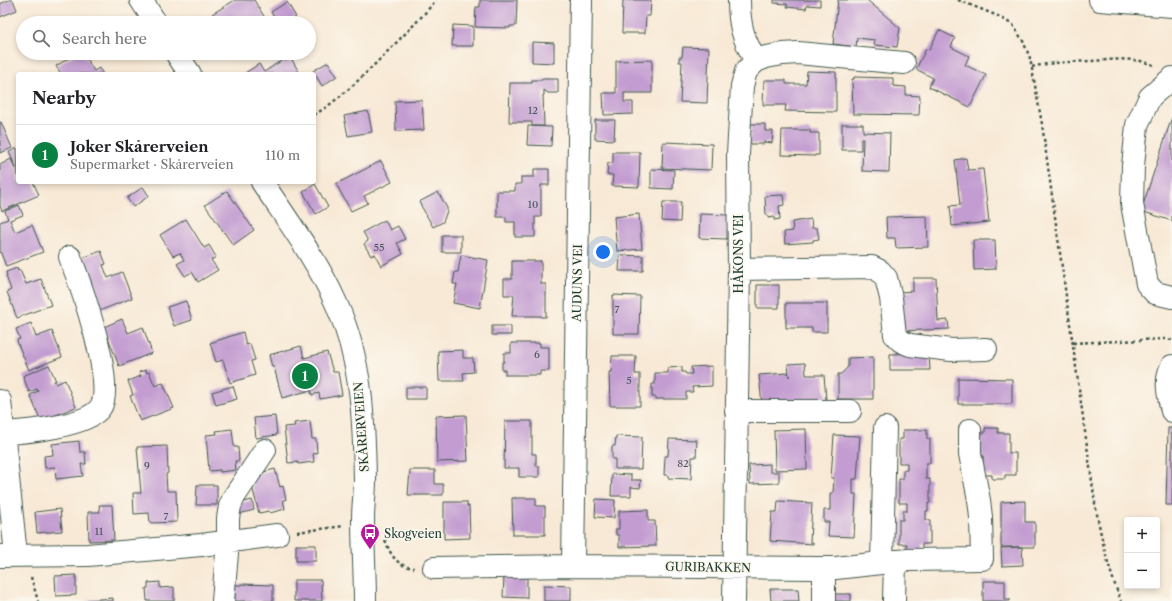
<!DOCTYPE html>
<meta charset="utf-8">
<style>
body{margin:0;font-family:"Libre Caslon Text",serif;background:#f2f2f2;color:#202124}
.controls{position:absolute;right:12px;bottom:12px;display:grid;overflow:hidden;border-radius:4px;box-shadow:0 2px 6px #0003}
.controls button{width:36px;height:36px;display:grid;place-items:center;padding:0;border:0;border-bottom:1px solid #e0e0e0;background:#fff;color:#202124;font:20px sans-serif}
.you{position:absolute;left:603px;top:252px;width:14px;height:14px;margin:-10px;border:3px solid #fff;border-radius:50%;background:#1a73e8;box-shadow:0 0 0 6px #1a73e833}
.badge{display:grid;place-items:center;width:26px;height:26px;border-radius:50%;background:#0b8043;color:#fff;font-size:13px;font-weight:700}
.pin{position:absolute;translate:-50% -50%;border:2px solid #fff;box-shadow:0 1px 4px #0006}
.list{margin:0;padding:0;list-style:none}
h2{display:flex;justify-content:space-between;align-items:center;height:52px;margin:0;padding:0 16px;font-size:17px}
h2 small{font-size:13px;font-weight:400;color:#757577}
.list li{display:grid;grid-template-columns:26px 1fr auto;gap:12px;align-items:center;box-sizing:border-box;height:60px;padding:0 16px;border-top:1px solid #e0e0e0}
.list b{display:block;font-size:15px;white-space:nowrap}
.list p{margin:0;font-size:13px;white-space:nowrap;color:#757577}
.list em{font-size:13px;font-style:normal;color:#757577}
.icon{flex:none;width:22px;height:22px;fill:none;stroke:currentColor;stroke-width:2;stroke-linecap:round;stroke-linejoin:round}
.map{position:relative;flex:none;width:1172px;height:601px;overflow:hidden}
.search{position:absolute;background:#fff;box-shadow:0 2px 6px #0003;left:16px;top:16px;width:300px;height:44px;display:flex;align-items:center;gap:10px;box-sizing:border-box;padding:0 14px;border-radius:22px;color:#757577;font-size:15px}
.panel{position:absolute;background:#fff;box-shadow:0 2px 6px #0003;left:16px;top:72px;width:300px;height:112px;border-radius:4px}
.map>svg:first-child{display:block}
.building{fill:#c39dd1}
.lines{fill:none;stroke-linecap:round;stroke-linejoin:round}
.minor-casing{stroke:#40574c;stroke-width:24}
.highway-casing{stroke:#40574c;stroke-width:24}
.path{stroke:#40574c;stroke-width:2.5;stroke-dasharray:3 3;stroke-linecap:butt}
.minor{stroke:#fff;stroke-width:22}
.highway{stroke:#fff;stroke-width:22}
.labels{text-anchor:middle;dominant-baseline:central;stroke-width:3;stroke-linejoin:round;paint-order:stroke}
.number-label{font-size:10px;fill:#48555b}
.street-label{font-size:12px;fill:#1f3d34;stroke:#fbf7ec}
.poi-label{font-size:12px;fill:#1f3d34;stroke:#fbf7ec;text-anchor:start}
</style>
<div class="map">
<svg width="1172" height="601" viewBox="0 0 1172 601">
<rect width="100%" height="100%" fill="#fbf7ec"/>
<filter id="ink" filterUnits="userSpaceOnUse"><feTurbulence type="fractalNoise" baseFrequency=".025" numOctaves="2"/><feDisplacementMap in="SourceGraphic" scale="8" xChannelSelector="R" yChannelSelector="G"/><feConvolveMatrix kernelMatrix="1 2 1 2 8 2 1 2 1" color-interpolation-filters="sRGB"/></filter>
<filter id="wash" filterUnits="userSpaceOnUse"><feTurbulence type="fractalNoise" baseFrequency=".012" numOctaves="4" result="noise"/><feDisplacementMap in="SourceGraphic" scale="16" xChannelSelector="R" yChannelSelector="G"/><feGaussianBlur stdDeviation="0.9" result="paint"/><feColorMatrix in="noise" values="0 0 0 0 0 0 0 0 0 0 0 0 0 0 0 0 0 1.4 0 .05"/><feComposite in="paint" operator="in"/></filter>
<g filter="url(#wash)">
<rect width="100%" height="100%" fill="#f8e9d6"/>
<g id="blocks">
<!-- building -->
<path class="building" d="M9 0H13L17 10 0 17V4Z
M235 0H254L265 18 257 23H218L212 14Z
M480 0H517L516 26H510V28L475 27 476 7H480Z
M623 0H651L650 16H646L645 33H622Z
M774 0H820V6L807 5 806 9 787 7V4L774 3Z
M838 0H867L900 28 897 47 874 45 875 40 857 38 856 47 833 44Z
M287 2 296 17 285 23H277L271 12Z
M453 25 473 26V46H452Z
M939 30 955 38 951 47 969 56 965 65 986 75 970 107 929 87 933 78 916 69 926 49 929 50Z
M532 42 554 43V63L532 62Z
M683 47 709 48 707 103 680 102 682 62H679V57H682Z
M77 53H83L94 71 99 68 103 74H61L56 66Z
M291 58 300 74H245V73L259 64 264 72 284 59 285 61Z
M652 60V93H624V102H633V114L604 115 603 93H616V61Z
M328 62 337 76 322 86 313 71Z
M807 71 836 72V112L785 111 786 105H763L764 80H786V84H806Z
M854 77 893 78V86L906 87V95L920 96 919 115 853 114 852 79H854Z
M542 79H558V93H548L544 90V95H543L544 126H532V122H509L510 83H532V80H542Z
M422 100 424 130 396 131 395 101Z
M368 111 372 132 348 136 344 116Z
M1172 117V221L1141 211Z
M595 120H615L614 140 595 139Z
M0 122H1L12 148 0 153Z
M751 124H765V131H773L772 143 764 142V144H750Z
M842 124H863V132L890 133 889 172 862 171 863 139H861V150H842Z
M528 126 552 127 551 146 527 145Z
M782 130H810V133H819V155H815V156L781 155Z
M663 142 712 144 711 170 662 168Z
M17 148 18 182H33L39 195 2 211 0 206V165L11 159 15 169 16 168 9 152Z
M613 152H640L639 187 612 186 613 175H607L608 163H613Z
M966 158 968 170 983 169 989 222 952 226 950 206 960 205 955 160Z
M381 161 392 182 364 196 368 203 351 211 336 184Z
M534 169H549V185H541V217H535V237H515V222H506V217H497V191H515V184H521V177H534Z
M651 169 674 170 673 189 651 188Z
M315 184 328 207 316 214 303 192Z
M143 187 149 196 133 207 127 198Z
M227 191 254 230 233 245 205 205Z
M438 192 447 208V211L443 222 433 227 419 202Z
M783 195 784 205 779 206 780 219 774 220V217L768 218V215H766L765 196Z
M663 202H681L680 222 662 221Z
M19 205 23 215 10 220 15 232 32 225 43 252 6 266 0 251V222L8 219 5 211Z
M639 214 642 249 617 251 614 217Z
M700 214 728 215 727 239 699 238Z
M927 216 928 247 896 248 895 238H887L886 217Z
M186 219 204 248 209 245 216 257 211 260 218 270 198 282 192 272 185 276 177 264 184 260 180 253 173 256 160 235Z
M811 219 812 228H817L819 239 813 240V242L785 244 784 232 793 231 792 222Z
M385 220 390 230 398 226 405 239 397 243 403 254 381 266 375 254 371 256 364 244 368 241 363 232Z
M442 235H461V252H442Z
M973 240H995L996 269 974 270Z
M101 251 106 264 103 265 108 278 122 272 132 298 99 311 89 285 92 284 82 258Z
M461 255 488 260 480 308 453 303 457 284H453L455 272H458Z
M620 255 643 256V271H619Z
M512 261H541V284H546V317H541V316H512L514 295H504V279H512Z
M17 268 18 271 20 270 26 284 41 279 51 305 17 318 7 292 11 290 6 276H7L6 272Z
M913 278H936L938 321 948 320 949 329 899 331 900 292 913 291Z
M757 285H779V308H757Z
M613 295 640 296 639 334H613Z
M186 301 192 320 174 326 167 307Z
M786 303H827V332H812V328H786Z
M122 319 128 333 143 327 152 353 119 366 104 327Z
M31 323 36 337 52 331 62 357 29 370 18 344 17 340 20 339 16 329Z
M492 326H511V335H492Z
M243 332 246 345 250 344 255 360 251 361 255 375 230 383 223 360 216 362 210 343Z
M511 343H540V347H549V371H540V375H505V370H502V362H504V353H511Z
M301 346 304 358 327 352 333 372H338L342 395 320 399 319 393 312 395 311 390 282 398 274 367H272L269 355Z
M463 350V358H473L474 372 463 373 464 381H439L438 351Z
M929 353 930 370H890V354Z
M612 356H636L635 374H640V406H611L610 405 609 372H611Z
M873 357V399H838V374H841L848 367V358Z
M805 363 806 375H824L826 400 762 405 759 375 788 373 789 377 788 364Z
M49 365 56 381H54L56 384 65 380 76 407 41 421 30 395 38 391 37 389 29 392 23 376Z
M712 366V386L692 387 693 392H686V399H656V397H652V384H655V373H668V368L682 367V372H685L686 374H692L691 367Z
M146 370 147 373 149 372 155 386 163 383 174 408 140 421 130 396 133 395 128 381 141 376 139 372Z
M958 378 1012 379V404H958Z
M233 386 237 399 216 405 212 392Z
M406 387H426V399H406Z
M466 415 468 461 437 462 436 416Z
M275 416 277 435 256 438 254 418Z
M310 421 312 439H316L317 453 313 454 314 462 298 464V462L288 463 284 427 295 426 294 423Z
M505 421H532V454H536V466H539V477H519V468H504Z
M985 428H998V433H1009V453H1016V475H1005V479H992V475H983V455H976V433H985Z
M1168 428H1172V505H1166Z
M232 429 234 447H238L239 461H235L236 470 220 472V470L209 471 206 435 217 434 216 431Z
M806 429 807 469 775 470 774 430Z
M903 430H927V439H930V463H926V479H930V503H928V511H926V520H930V544H922V551H907V544H899V520H903V511H907V503H899V479H903V470H907V463H899V439H903Z
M834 435 860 436 857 479H853V494H856L854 537 828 536 829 522H824V510H830V493H833L834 478H831Z
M616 436 642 437 641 469H615V459H612V446H615Z
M669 439 697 440 696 457H692L691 479 668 478V475H664L665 456H668Z
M79 441 80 452H85L86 464H81L83 476 56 479 55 467 45 468 44 456 53 455 52 444Z
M167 446 168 473 166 474 167 491H176L177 522 150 523 149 513 134 514 133 493H141L137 447Z
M770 464V472H779V483L750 484 749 465Z
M275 469 280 487 283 486 286 500H283L285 509 270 513 269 511 259 513 250 479 260 473Z
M410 470H435V484H443V495H408Z
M612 474 631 475V480H641L640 488 631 487V496H611Z
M197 485H217V505H196Z
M512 498H536V506H545V535H513Z
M596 499 615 500 614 518 595 517Z
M252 500 254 510 235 515 233 505Z
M778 501 812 503 810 542H813V544L770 541 772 512H777Z
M1025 501V522H1035V547H1001V502Z
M444 502H467V506H469L470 538 444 539Z
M99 505H112L114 540 89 541 88 512H100Z
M60 509 62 531 37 533 35 512Z
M648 510V521H655L656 546 619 547V535H616V529H619V511Z
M296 545H316V561H296Z
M1022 547 1023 565 1002 566 1001 548Z
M76 575V595L56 596 55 576Z
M504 577 527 578V598L503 597Z
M294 580H321L322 601H294Z
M983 581H1005V599H1010V601H983Z
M160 582V588L174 587V601H147L146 588H148V583Z
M241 584 273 585V601H235V585H241Z
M544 585 571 586V601H544Z
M770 589H798L799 601H771Z
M833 594H851V601H833Z
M113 598V601H87V600Z"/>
</g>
</g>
<g filter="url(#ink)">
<use href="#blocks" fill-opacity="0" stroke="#40574c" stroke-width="1"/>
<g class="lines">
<!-- minor casing -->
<g class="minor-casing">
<path id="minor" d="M141 0 156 23
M739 0C739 25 743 39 756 61
M176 53 190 74
M1172 78 1150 97 1137 125 1133 166 1132 204 1147 284 1155 293 1172 297
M262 182C288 221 317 260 336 303 362 360 364 419 365 480 365 493 363 506 363 519 363 547 365 574 365 601
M739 269 872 267 880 271 886 278 891 298 895 335 901 341 910 345 951 350 986 349
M1172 366C1164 380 1169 397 1172 411
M0 401 16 555
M736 411H850
M4 433C26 432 87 426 100 408 117 386 80 283 70 257
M0 556 88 555 201 545 277 535
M882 563 885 428
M573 566 581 0
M434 568 573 566 817 568H836L908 560 982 559 981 517 979 500 970 454V430
M223 601 228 541V518L230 506 234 497 265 450
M734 601 739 269 738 154 742 86 746 71 756 61 766 57 783 54 798 53 904 63
M824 601V568
M894 601 895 561"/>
</g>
<!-- highway casing -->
<g class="highway-casing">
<path id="highway" d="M1100 0 1172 6"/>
</g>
<!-- path -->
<path class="path" d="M958 0 998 16 1013 25 1023 41 1030 58 1042 124 1095 503C1101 538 1108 568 1121 601
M1032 67C1051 62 1071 62 1091 61 1112 60 1135 56 1155 66
M314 115C345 96 369 70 394 45 409 30 423 16 436 0
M1073 343 1165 339 1172 340
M297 532 344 526
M385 540C391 556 397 566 414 568
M31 577 38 601"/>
<!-- minor -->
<use href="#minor" class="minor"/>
<!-- highway -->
<use href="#highway" class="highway"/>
</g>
</g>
<!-- icons -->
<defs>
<g id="bus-pin" transform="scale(1)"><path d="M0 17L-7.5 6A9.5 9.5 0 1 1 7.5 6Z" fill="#b5179e" stroke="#fbf7ec"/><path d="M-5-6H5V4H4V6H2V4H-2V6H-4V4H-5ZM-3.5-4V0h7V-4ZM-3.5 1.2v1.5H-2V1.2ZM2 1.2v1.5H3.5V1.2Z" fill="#fff"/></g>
</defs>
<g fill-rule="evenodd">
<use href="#bus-pin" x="370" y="533"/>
</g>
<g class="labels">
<!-- number labels -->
<g class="number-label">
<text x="533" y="110">12</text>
<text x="533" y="204">10</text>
<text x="379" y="247">55</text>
<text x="617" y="309">7</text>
<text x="537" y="354">6</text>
<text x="629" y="380">5</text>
<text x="683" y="463">82</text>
<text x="147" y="465">9</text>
<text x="166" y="516">7</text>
<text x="99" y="531">11</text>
</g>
<!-- street labels -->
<g class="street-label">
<text transform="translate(738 254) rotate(-90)">HÅKONS VEI</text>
<text transform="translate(577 283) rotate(-89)">AUDUNS VEI</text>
<text transform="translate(361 427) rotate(-94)">SKÅRERVEIEN</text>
<text transform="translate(708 567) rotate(1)">GURIBAKKEN</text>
</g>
<!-- poi labels -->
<g class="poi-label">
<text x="384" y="533">Skogveien</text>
</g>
</g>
</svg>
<div class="controls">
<button>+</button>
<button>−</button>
</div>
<div class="you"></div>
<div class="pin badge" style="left:305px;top:376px">1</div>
<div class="search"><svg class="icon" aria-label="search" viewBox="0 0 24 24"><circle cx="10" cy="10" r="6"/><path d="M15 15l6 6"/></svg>Search here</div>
<section class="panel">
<h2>Nearby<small></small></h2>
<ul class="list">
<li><span class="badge">1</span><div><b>Joker Skårerveien</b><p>Supermarket · Skårerveien</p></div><em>110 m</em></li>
</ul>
</section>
</div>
